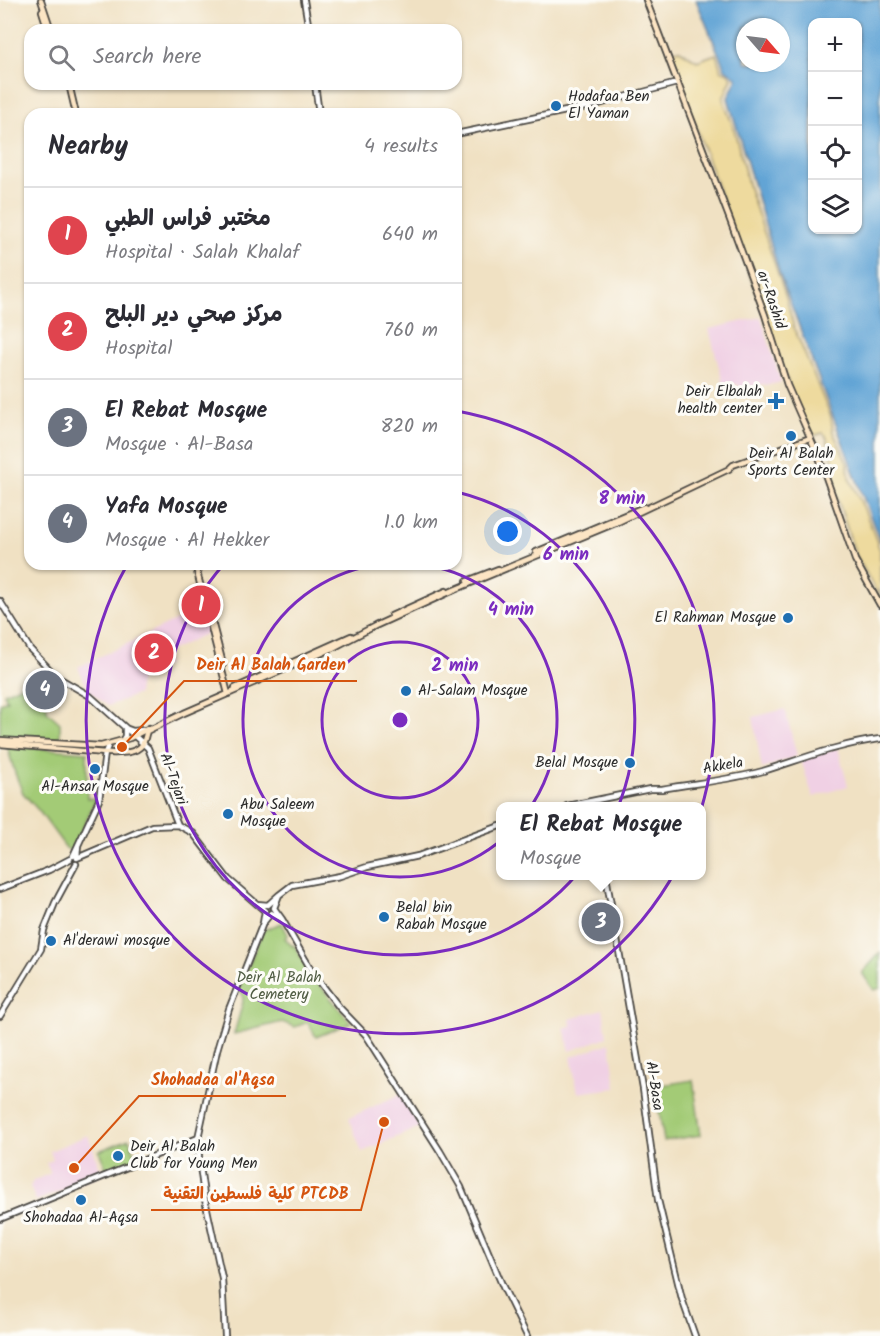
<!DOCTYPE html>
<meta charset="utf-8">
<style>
body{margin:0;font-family:Kalam,"Playpen Sans Arabic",sans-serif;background:#f2f2f3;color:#2b2b33}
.controls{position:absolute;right:18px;top:18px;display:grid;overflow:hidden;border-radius:12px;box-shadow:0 2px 4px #0004}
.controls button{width:54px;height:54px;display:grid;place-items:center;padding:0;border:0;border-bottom:2px solid #e1e1e2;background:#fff;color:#2b2b33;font:30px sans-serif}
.compass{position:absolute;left:736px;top:18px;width:54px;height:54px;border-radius:50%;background:#fff;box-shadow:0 2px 4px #0004;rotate:118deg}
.you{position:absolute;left:508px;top:532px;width:21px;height:21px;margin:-15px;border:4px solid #fff;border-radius:50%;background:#1a73e8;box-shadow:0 0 0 9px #1a73e833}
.badge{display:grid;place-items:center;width:39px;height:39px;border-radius:50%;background:#1f6fb2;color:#fff;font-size:20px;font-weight:700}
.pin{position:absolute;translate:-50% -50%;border:3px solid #fff;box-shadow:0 2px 6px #0006}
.popup{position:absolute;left:496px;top:802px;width:210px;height:78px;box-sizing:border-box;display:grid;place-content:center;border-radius:12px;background:#fff;filter:drop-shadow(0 2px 4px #0005);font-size:20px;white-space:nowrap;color:#7c7c81}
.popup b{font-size:22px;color:#2b2b33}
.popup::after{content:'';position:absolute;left:50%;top:100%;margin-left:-12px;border:12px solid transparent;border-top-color:#fff}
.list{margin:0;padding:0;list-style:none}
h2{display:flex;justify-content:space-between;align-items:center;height:78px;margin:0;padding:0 24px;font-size:26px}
h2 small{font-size:20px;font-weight:400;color:#7c7c81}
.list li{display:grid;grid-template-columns:39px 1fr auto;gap:18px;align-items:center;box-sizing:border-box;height:96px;padding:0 24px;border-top:2px solid #e1e1e2}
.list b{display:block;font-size:22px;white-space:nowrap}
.list p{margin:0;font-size:20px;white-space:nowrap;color:#7c7c81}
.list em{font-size:20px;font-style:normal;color:#7c7c81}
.icon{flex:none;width:33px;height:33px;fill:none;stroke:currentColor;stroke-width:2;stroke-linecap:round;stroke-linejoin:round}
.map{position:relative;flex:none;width:880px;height:1336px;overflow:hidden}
.search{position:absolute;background:#fff;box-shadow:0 2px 4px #0004;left:24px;top:24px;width:438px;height:66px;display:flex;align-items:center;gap:15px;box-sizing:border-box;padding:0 21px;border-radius:18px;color:#7c7c81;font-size:22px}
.panel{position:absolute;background:#fff;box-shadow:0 2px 4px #0004;left:24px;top:108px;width:438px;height:462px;border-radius:18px}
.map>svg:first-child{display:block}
.built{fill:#f0d0e4}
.green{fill:#a3cb76;stroke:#677b50;stroke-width:1.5}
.sand{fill:#eeda9e;stroke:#8c8264;stroke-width:1.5}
.water{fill:#62a4d5;stroke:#466880;stroke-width:1.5;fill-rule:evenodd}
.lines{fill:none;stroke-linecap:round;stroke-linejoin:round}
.tertiary-casing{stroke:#494642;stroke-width:8}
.secondary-casing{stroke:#494642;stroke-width:8}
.tertiary{stroke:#fff;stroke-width:4.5}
.secondary{stroke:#fce5c4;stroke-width:4.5}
.ring{fill:none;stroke:#7b2cbf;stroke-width:3}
.poi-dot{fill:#1f6fb2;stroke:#fdfcf7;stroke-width:2}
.labels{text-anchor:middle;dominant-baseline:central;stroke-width:6;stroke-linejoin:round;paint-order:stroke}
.poi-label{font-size:15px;fill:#2b2b2b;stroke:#fdfcf7;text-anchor:start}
.street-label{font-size:15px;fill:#2b2b2b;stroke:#fdfcf7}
.park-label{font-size:15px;fill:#4f5b42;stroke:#fdfcf7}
.centre{fill:#7b2cbf;stroke:#fdfcf7;stroke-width:3}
.ring-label{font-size:18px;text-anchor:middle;font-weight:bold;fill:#7b2cbf;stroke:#fdfcf7;stroke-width:6;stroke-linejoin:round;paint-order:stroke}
.leader{fill:none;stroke:#d5540f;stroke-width:2}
.callout-dot{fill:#d5540f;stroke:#fdfcf7;stroke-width:2}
.callout-label{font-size:16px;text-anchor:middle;font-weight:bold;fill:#d5540f;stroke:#fdfcf7;stroke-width:6;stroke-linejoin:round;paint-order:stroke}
</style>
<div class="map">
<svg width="880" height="1336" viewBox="0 0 880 1336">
<rect width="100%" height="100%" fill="#fdfcf7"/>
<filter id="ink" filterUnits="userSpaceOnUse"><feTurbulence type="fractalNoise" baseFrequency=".0167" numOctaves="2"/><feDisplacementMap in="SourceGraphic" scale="12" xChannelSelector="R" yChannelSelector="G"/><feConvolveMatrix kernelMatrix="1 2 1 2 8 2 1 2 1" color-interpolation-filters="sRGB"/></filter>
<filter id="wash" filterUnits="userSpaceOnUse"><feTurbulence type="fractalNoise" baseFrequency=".008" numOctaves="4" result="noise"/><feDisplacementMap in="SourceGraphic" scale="24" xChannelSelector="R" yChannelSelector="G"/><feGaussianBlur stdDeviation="1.35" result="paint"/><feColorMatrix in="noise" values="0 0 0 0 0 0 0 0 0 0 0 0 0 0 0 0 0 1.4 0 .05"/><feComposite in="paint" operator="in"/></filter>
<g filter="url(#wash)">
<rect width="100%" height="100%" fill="#f0e1c3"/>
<!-- built -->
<path class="built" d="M761 317 781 382 765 386 764 384 740 389 738 384 724 387 709 329Z
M196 611 205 612 209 632 164 654 168 665 141 673 138 694 108 706 89 691 78 667Z
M785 709 797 756 762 769 753 717Z
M838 748 848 786 813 797 801 760Z
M603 1009 607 1037 570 1051 564 1028 571 1026 570 1019Z
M610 1043 616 1088 578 1093 571 1057Z
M400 1094 420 1127 362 1152 349 1118Z
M88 1135 102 1174 36 1201 30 1187 33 1181 51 1173 46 1163 53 1160 50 1151Z"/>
<!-- green -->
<path class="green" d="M32 680 34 696H46L47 711 60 723V743L0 738V703L7 700 4 693Z
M7 746 87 752V798L96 799 72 852 66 848 39 811 23 793 15 773Z
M282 923 288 935 285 938 292 946 294 945 313 977 351 1023 316 1037 308 1022 295 1027 282 1022 234 1034 243 1002 242 992 238 991 263 930Z
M880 953V988L874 990 862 973Z
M693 1080 701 1135 664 1141 655 1086Z
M129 1139 137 1160 108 1173 99 1151Z"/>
<!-- sand -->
<path class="sand" d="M668 49 680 50 697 61 716 54 721 70 728 73 732 78 723 99 734 129 749 188 786 297 794 328 831 417 833 432 848 464 849 477 865 511 880 550V598L855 553 828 470 835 467 826 436 823 433 812 436 794 399Z"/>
<!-- water -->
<path class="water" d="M696 0H880V542L780 275 728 98 737 78 725 69ZM858 22V230H812V22ZM745 27H781V63H745Z"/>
</g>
<g filter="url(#ink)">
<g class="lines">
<!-- tertiary casing -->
<g class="tertiary-casing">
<path id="tertiary" d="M304 0 309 30
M315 84 319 114
M456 134 595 105 677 83
M0 601 30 649 57 677 90 696 148 748 178 825
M122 741 125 736V728L133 731 143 730
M567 806 650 789H662C695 783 731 780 763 771 802 759 839 744 880 739
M78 845 77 858 152 826 178 825 193 833 228 879 265 911 263 923 271 913 282 919 274 908 279 895 268 905 257 904
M73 856 99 800 105 753 108 746
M606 876 643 1089 658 1200 682 1299 695 1336
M0 889 49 870 70 859
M279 895 292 885 340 876 367 867 418 856 500 826
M282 919 313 973 339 1007 366 1035 440 1151 461 1187 503 1287 527 1336
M0 1016 41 949 44 930 55 903 76 864
M0 1219 198 1138
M225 1336 222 1278 204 1195 199 1159 198 1138 217 1050 229 1009 263 923"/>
</g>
<!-- secondary casing -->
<g class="secondary-casing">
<path id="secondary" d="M41 0 51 30
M646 0 730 220 765 315 787 385 820 460 855 560 880 605
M42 11 48 30
M69 84 76 114
M536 552 644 507
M195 564 228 694
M467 581 498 569
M205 594 223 664
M391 616 446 591
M235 688 351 636
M0 740 101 746 130 738 149 728
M0 744 105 753C115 753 135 755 142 745 145 741 145 736 147 731L184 713 329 650 375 626 454 590 618 522 729 469 733 465 810 438"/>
</g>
<!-- tertiary -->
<use href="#tertiary" class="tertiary"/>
<!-- secondary -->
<use href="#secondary" class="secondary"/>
</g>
</g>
<!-- distance rings -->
<g class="ring">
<circle cx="400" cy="720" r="78"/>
<path d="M418 564A157 157 0 1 1 382 564"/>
<path d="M457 492A235 235 0 1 1 224 564"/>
<path d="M457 411A314 314 0 1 1 127 565"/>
</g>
<!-- markers -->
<g class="poi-dot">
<circle cx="556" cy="106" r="6"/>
<path d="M773 392h6v6h6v6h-6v6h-6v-6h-6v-6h6z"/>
<circle cx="791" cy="436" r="6"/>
<circle cx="788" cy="618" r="6"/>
<circle cx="406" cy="691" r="6"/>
<circle cx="630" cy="763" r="6"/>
<circle cx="95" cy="769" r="6"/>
<circle cx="228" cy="814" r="6"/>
<circle cx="384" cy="917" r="6"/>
<circle cx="51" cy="941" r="6"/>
<circle cx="118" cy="1156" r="6"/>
<circle cx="81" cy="1200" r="6"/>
</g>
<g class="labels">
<!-- poi labels -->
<g class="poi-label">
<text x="568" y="97">Hodafaa Ben<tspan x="568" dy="17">El Yaman</tspan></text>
<text x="762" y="392" text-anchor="end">Deir Elbalah<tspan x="762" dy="17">health center</tspan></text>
<text x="791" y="454" text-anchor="middle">Deir Al Balah<tspan x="791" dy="17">Sports Center</tspan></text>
<text x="776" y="618" text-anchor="end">El Rahman Mosque</text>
<text x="418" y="691">Al-Salam Mosque</text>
<text x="618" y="763" text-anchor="end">Belal Mosque</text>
<text x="95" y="787" text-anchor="middle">Al-Ansar Mosque</text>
<text x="240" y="805">Abu Saleem<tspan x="240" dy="17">Mosque</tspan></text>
<text x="396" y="908">Belal bin<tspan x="396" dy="17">Rabah Mosque</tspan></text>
<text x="63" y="941">Al'derawi mosque</text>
<text x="130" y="1147">Deir Al Balah<tspan x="130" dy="17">Club for Young Men</tspan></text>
<text x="81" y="1218" text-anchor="middle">Shohadaa Al-Aqsa</text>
</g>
<!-- street labels -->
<g class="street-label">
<text transform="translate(771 300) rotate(71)">ar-Rashid</text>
<text transform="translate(723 766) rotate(-10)">Akkela</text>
<text transform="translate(173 779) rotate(70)">Al-Tejari</text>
<text transform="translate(654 1086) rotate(81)">Al-Basa</text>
</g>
<!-- park labels -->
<g class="park-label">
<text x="279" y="978">Deir Al Balah<tspan x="279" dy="17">Cemetery</tspan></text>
</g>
</g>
<circle cx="400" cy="720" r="9" class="centre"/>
<g class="ring-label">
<text x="622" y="504">8 min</text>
<text x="566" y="560">6 min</text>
<text x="511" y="615">4 min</text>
<text x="455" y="671">2 min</text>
</g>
<!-- callouts -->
<path class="leader" d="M122 747L184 681H357M74 1168L139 1096H286M384 1122L361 1210H151"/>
<g class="callout-dot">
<circle cx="122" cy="747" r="6"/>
<circle cx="74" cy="1168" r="6"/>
<circle cx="384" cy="1122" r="6"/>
</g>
<g class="callout-label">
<text x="271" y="670">Deir Al Balah Garden</text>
<text x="213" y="1085">Shohadaa al'Aqsa</text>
<text x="256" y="1199">كلية فلسطين التقنية PTCDB</text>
</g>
</svg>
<div class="controls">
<button>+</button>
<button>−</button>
<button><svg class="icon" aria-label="locate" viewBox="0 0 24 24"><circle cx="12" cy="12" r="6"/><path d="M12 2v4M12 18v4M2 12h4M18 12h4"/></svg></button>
<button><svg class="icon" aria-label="layers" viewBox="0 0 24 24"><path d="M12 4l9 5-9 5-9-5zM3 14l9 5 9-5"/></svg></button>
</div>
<svg class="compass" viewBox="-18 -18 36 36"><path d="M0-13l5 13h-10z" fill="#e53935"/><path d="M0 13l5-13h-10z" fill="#7c7c81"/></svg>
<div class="you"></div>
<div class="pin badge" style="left:201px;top:605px;background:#e0444e">1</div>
<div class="pin badge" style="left:154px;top:653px;background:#e0444e">2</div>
<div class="pin badge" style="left:601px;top:922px;background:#6b7280">3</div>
<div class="popup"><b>El Rebat Mosque</b>Mosque</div>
<div class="pin badge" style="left:45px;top:690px;background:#6b7280">4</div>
<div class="search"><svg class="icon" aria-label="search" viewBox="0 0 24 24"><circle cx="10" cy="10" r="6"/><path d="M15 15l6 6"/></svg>Search here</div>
<section class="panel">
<h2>Nearby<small>4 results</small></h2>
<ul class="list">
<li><span class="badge" style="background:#e0444e">1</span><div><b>مختبر فراس الطبي</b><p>Hospital · Salah Khalaf</p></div><em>640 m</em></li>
<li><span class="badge" style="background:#e0444e">2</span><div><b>مركز صحي دير البلح</b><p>Hospital</p></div><em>760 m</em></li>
<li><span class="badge" style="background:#6b7280">3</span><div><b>El Rebat Mosque</b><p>Mosque · Al-Basa</p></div><em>820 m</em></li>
<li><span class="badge" style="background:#6b7280">4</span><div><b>Yafa Mosque</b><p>Mosque · Al Hekker</p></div><em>1.0 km</em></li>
</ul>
</section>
</div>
